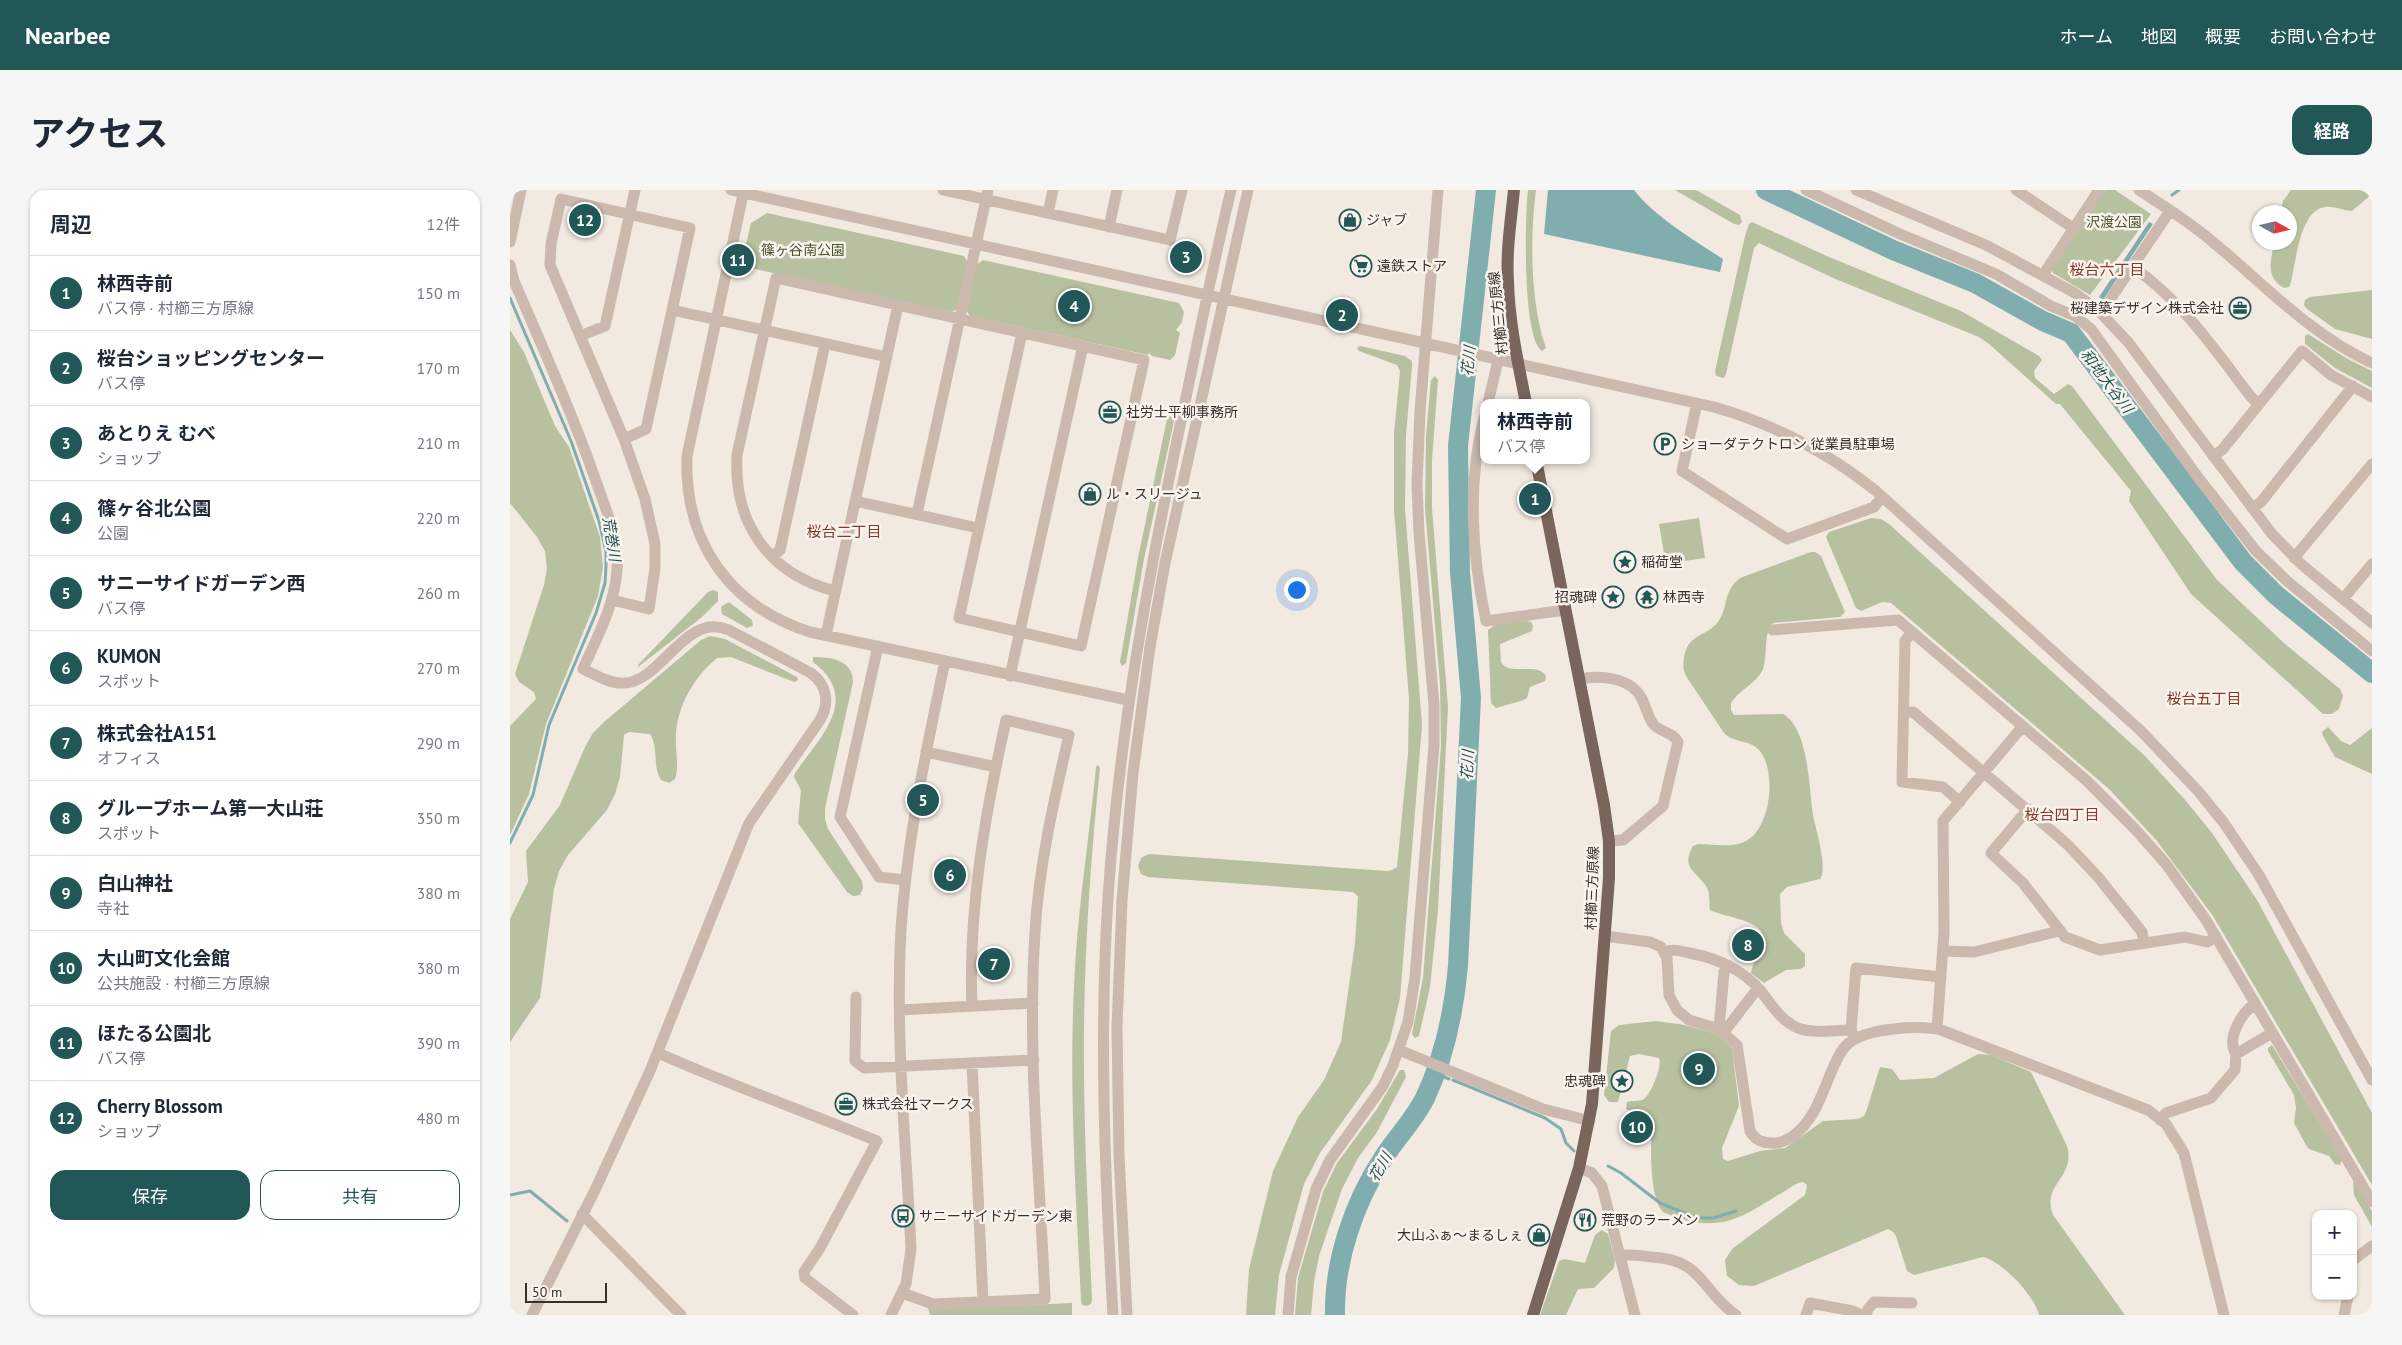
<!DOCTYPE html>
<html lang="ja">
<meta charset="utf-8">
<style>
body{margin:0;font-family:"PT Sans","Noto Sans JP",sans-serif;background:#f6f6f7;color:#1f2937}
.controls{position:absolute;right:15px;bottom:15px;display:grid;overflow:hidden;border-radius:10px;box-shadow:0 1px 4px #0004}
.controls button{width:45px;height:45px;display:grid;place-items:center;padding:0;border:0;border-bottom:1px solid #e0e1e3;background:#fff;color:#1f2937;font:25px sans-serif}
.compass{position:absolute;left:1742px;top:15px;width:45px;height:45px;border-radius:50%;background:#fff;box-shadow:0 1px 4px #0004;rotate:98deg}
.scale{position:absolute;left:15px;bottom:12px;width:82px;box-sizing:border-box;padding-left:5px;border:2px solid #392f2b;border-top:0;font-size:14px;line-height:18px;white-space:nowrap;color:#392f2b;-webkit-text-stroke:4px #faf3ed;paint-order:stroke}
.you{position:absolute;left:786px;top:399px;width:18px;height:18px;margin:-12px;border:4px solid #fff;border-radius:50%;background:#1a73e8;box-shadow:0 0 0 8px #1a73e833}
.badge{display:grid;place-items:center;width:32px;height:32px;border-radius:50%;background:#225758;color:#fff;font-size:16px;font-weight:700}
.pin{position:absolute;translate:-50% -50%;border:2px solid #fff;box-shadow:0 1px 5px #0006}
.popup{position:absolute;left:970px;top:209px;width:110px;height:65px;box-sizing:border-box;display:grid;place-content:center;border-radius:10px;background:#fff;filter:drop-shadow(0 1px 4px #0005);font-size:16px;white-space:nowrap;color:#747a83}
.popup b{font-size:19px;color:#1f2937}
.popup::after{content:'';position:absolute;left:50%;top:100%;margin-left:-10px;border:10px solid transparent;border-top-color:#fff}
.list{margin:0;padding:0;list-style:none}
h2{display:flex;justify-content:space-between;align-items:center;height:65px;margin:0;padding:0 20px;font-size:21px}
h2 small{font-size:16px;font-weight:400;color:#747a83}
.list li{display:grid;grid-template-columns:32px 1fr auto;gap:15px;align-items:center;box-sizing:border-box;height:75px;padding:0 20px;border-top:1px solid #e0e1e3}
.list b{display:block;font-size:19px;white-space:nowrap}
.list p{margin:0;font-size:16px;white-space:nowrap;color:#747a83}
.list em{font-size:16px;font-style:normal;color:#747a83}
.actions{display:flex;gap:10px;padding:15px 20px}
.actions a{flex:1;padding:11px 0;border:1px solid #225758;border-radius:15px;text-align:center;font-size:18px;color:#225758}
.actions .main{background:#225758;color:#fff}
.map{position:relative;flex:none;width:1862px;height:1125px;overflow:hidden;border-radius:15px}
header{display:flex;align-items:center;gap:30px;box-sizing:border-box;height:70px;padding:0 25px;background:#225758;color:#fff}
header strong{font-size:24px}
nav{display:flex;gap:28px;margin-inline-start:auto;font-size:18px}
.intro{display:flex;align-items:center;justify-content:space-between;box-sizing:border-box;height:120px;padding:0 30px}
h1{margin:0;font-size:35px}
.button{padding:12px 22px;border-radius:15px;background:#225758;color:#fff;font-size:18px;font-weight:700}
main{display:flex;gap:30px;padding:0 30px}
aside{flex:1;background:#fff;border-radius:15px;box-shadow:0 1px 4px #0004}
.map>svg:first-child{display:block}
.green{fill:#b7c1a0}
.water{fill:#80aeae}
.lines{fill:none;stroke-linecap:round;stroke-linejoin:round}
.stream{stroke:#80aeae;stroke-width:3}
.river{stroke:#80aeae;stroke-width:20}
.minor{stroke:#cab9ac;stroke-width:11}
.major{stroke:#7a655d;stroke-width:12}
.labels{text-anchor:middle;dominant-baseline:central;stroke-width:5;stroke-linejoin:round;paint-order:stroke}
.poi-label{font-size:14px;fill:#392f2b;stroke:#faf3ed;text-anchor:start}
.park-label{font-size:14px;fill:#495630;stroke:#faf3ed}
.street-label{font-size:14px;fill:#392f2b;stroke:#faf3ed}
.neighbourhood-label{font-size:15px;fill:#843a27;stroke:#faf3ed}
.water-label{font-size:15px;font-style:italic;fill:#225758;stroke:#faf3ed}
</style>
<header>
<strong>Nearbee</strong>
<nav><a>ホーム</a><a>地図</a><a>概要</a><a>お問い合わせ</a></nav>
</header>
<div class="intro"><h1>アクセス</h1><a class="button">経路</a></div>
<main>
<aside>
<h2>周辺<small>12件</small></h2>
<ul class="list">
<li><span class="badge">1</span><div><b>林西寺前</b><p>バス停 · 村櫛三方原線</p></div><em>150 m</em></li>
<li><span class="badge">2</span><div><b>桜台ショッピングセンター</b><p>バス停</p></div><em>170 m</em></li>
<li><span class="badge">3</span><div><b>あとりえ むべ</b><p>ショップ</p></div><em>210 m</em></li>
<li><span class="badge">4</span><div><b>篠ヶ谷北公園</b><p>公園</p></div><em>220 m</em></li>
<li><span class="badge">5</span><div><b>サニーサイドガーデン西</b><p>バス停</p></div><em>260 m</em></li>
<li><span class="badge">6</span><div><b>KUMON</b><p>スポット</p></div><em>270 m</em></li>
<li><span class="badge">7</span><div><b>株式会社A151</b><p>オフィス</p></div><em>290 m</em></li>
<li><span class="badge">8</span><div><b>グループホーム第一大山荘</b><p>スポット</p></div><em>350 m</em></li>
<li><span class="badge">9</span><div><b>白山神社</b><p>寺社</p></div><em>380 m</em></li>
<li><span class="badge">10</span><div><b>大山町文化会館</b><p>公共施設 · 村櫛三方原線</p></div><em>380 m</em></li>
<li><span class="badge">11</span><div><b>ほたる公園北</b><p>バス停</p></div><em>390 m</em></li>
<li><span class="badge">12</span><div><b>Cherry Blossom</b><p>ショップ</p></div><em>480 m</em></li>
</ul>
<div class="actions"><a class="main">保存</a><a>共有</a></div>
</aside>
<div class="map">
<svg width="1862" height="1125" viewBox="0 0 1862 1125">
<rect width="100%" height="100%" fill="#f2e9e0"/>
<!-- green -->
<path class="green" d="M1018 0H1026C1020 47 1020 113 1036 158L1032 161C1012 148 1015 26 1018 0Z
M1165 0H1186L1230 25 1232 32 1229 35 1224 34Z
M1595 0H1605L1641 24 1580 105 1543 83 1542 79Z
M1781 0H1862V4L1842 21C1833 21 1825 16 1815 17 1790 20 1786 71 1781 92L1779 97 1774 98C1755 87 1761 71 1764 53L1780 52V22H1770L1773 11Z
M257 23 454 66 458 73 448 118 442 122 231 76 241 33Z
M1242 32 1319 67 1451 121 1529 166 1532 170 1524 181 1525 188 1544 204 1558 194 1562 196 1707 390 1774 453 1830 499 1833 506 1829 519 1822 524H1813L1681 404 1619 311 1621 301 1550 214H1546L1479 154 1469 147 1323 88 1249 53 1244 58 1216 184 1214 188 1206 186 1205 181 1235 46 1239 34Z
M473 70 669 113 674 122 672 132 666 140 670 143 665 165 660 170 642 166 639 163 638 165 460 126 456 120 466 75Z
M1862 100V149L1825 139 1797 119 1794 115 1795 110 1800 107Z
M0 140 14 162 45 236 59 257 90 347 93 377 88 406 36 534 19 604 0 645V536L26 509 24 502 9 492 5 484 34 395 37 378 35 361 27 347 0 313Z
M1798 144 1836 168 1862 181V198L1825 178 1795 154V146Z
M850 156 895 166 902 171V176L896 245 895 319 912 535 890 808 880 850 862 890 810 963 794 994 769 1085 765 1125H736L739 1079 763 981 788 927 814 890 831 852 845 753 848 706 843 702 638 687 631 684 628 676 631 668 639 664 877 681 882 680 887 677 898 564 899 509 884 319V244L890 181 887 175 849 161 847 158Z
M925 186 928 190 922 270V318L938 517 928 720 920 797 909 846 905 848 902 844 913 788 931 556 930 494 915 318 916 246 921 190Z
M661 226 664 231 634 369 616 473 612 476 610 472 628 368 657 229Z
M1189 328 1195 368 1168 372 1167 368 1155 369 1149 334Z
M1361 328 1371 329 1379 334 1635 566 1676 611 1702 643 1747 710 1862 923V995L1703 726 1647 651 1599 599 1381 413 1372 412 1351 421 1346 418 1316 347 1319 342Z
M1301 362H1305L1311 366 1335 422 1330 427 1263 433C1253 443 1258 465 1253 479 1247 493 1229 500 1221 513V520L1224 525 1273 524C1299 538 1299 600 1303 625 1306 640 1318 678 1310 689L1277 697 1270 704 1271 733 1274 743 1295 764V776L1290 779 1276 780 1254 793 1241 783C1242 773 1250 764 1253 755 1261 730 1215 728 1200 720 1199 713 1200 707 1198 700 1190 682 1169 680 1183 656L1188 654C1202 654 1221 658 1234 652 1261 641 1268 579 1248 559 1239 550 1224 553 1214 543L1176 486C1172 477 1173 472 1175 463 1180 444 1197 446 1208 432 1219 417 1212 402 1230 388Z
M203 400 208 402V411L192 427 128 477V475L198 402Z
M219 412 242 430 243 436 237 438 212 424 211 417Z
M1016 431 1021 432 1023 436 1022 441 990 454 991 472C999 487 1028 471 1036 486L1035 491 1020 497 1017 508 1014 510 986 518 981 513 978 440 986 434Z
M200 446 215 449 287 487 288 490 284 492 221 467 207 468C182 488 164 522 166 554 166 566 169 577 165 589L159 593 151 590C142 576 149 557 140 544L119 542 114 545 110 587 105 604 97 620 58 665 49 681 44 699 30 808 0 852V729L18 692 16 661 50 615 75 557 83 543 94 532 191 450Z
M303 467C321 467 343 470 343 492L315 618V629L318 639 352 691 353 698 350 705 343 706 337 702 288 633 291 600 284 587 285 583C310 547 352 509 303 472Z
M1818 537 1831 551 1840 555 1862 538V584L1825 567 1813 546 1812 542Z
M588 575 590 578C581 664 575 751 574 838 573 929 578 1019 582 1110L581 1114 577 1116 572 1115 571 1111C566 1006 559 901 564 796 567 723 579 650 586 577Z
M1146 831 1175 835 1207 844 1222 858 1229 916 1212 958 1213 969 1218 971 1250 961 1275 958 1313 931 1348 929 1354 926 1357 919 1370 877 1382 879 1390 890 1424 888 1468 864 1481 865 1521 882 1557 956C1566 988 1531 994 1543 1025L1615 1125H1529C1524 1105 1493 1072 1473 1067L1404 1085 1397 1081 1386 1046 1383 1042 1378 1039 1244 1096 1229 1095 1217 1086 1215 1070 1223 1058 1295 1005 1297 995 1293 992 1288 993C1236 1023 1215 1049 1153 1022 1138 1005 1141 950 1142 928 1136 921 1124 924 1116 919L1117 912C1122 910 1129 912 1134 909 1141 904 1153 875 1149 868L1129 864 1120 866 1108 912H1099L1094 905 1101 841 1109 835Z
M1762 855 1832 970 1830 975 1825 974 1819 966 1799 959 1796 955 1784 933 1786 918 1784 905 1758 861V858Z
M890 880H894L896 887 867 942 848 968 832 999 809 1066 804 1092 801 1125H785L788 1088 813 1002 827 973 867 919Z
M1843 990 1862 1021V1037L1844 1005Z
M1092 1040 1098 1044 1105 1070 1104 1078 1084 1098 1068 1099 1056 1125H1030L1049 1071 1054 1069 1075 1073 1085 1045Z
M562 1113V1125H420L418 1118 423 1119Z"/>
<!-- water -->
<path class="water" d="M1038 0H1124C1145 27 1184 50 1213 69L1210 82 1034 44Z
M1639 32 1643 34 1593 110 1589 107Z"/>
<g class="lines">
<!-- stream -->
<path class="stream" d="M0 1V0
M1662 5 1669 0
M0 108 61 251 89 331 96 362V377L95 393 86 423 39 535 23 605 0 653
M1560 143 1566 136
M925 883 939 889
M943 890 1035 928 1051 939 1056 953 1064 961
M1098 976 1111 983 1150 1013 1187 1028H1203L1226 1021
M0 1005 20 1001 57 1031"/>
<!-- river -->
<path class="river" d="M1256 0 1383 60 1465 93 1533 131 1561 143 1733 372 1766 405 1862 483
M825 1125C824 1071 844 1012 874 967 887 947 904 930 915 908 934 868 944 820 948 776L961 508 950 382 948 256 976 0"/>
<!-- minor -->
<path class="minor" d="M221 0 1204 217C1264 234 1317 262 1366 301L1631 541 1688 601 1714 633 1749 685 1862 890
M234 0 177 266C174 352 219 416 300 442L618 510
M433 0 660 50 672 0
M1296 0 1390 44 1486 84 1541 116 1565 126 1581 139 1687 286 1746 361 1777 391 1862 461
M1346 0 1478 56 1563 102 1587 119 1618 152 1762 344 1791 374 1862 433
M1506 0 1563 38
M1629 0C1657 18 1685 36 1710 58 1759 99 1803 146 1862 173
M538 23 543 0
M599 37 607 0
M0 52 11 0
M0 75 4 91C33 158 62 223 86 291 96 320 109 349 107 379 105 415 87 447 73 479 86 485 100 494 114 493 152 492 175 421 219 440L301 483C317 495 320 513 310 530L239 633 140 881 85 1000 22 1125
M1623 77C1672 111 1705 160 1741 207L1749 214
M1533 85 1589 0
M162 120 377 167
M1591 123 1660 21
M70 146 95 136 125 0
M978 213 988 170
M1187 213 1172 281 1277 349 1364 317 1372 307
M974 228C957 292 962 366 976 431L1055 420
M1703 266 1712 260 1792 161 1821 185 1862 207
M345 311 468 338
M1742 318 1751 312 1843 196
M407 324 478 0
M262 367 270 360 315 154
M1784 368 1862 274
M325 401C259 384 223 333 227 265L266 88 634 170 571 456 449 428 512 143
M1833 409 1862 374
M102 410 139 419 145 378V354L135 309 114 249 40 75 41 54 51 9 180 38 136 239 114 249
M1263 440 1388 430 1576 590 1625 639 1656 674 1696 730 1862 1012
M1402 442 1395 451 1392 592 1433 597 1450 612
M316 445 388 115
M368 456 330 627 369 687 395 690
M500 486 573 156
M1069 489C1091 485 1121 487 1132 509 1136 517 1138 527 1143 534 1150 542 1164 543 1168 552L1153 616 1113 650 1099 651
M1394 522H1403L1558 655 1588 687 1632 742 1634 753
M416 562 486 577
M1518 619 1481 663 1513 693 1555 747 1590 760 1675 747 1697 752 1706 747
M1095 746 1140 752 1151 757 1157 768 1159 805 1167 820 1179 830 1209 839 1227 855 1240 941C1245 950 1252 953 1262 953 1270 954 1276 950 1283 946 1305 930 1312 903 1323 878 1327 869 1331 859 1339 853 1357 838 1409 835 1431 840L1638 920 1656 934 1674 963 1714 1125
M1433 761 1464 762 1545 742 1549 739
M1155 762C1165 758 1174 762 1184 764 1209 769 1234 781 1250 800 1261 814 1271 831 1288 838 1304 844 1324 840 1341 840
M346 807 345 871 354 878 524 870
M390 820 523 813
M1209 839 1214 782 1218 775
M1427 839 1434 742 1433 631 1513 536
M1214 842 1248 798
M1344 847 1341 840 1346 778 1431 787
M889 860 1033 919 1080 931
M148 863C220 895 294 921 367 951L310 1058 294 1082 295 1088 343 1125
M1726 864C1716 849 1731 823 1745 814
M462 873 473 1112
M1650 930 1656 923 1701 908 1725 880 1726 864 1762 843
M1069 978 1082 983 1092 996 1125 1125
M72 1024 171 1125
M1110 1066C1121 1063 1130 1066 1142 1067 1194 1070 1190 1100 1226 1125
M1843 1070 1862 1056
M392 1103 423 1114 535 1109C530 987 517 864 525 742 529 675 544 610 559 545L496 530C475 624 458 720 462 816
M381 1125 396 1094 401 1059C396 953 385 846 391 740 397 649 416 561 435 471
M603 1125C595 986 589 848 598 708 609 540 640 377 675 212 690 141 704 70 721 0
M617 1125 609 965 607 838 612 710 623 583 640 457 655 373 738 0
M778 1125 781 1087 806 999 820 970 873 896 883 875 898 832 905 787 924 555V515L909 343 907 294 910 221 928 0
M1296 1125 1300 1113 1343 1121 1352 1125
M1356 1125 1358 1119 1364 1112 1402 1113
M1834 1125 1838 1106"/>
<!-- major -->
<path class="major" d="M1004 0C1001 30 996 61 998 92 999 132 1008 173 1016 213
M1023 1125 1069 978 1082 914 1099 688V651L1094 615 1026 270"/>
</g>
<!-- icons -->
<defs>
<g id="shop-ring" transform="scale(1.125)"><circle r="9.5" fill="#faf3ed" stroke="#225758" stroke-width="1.5"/><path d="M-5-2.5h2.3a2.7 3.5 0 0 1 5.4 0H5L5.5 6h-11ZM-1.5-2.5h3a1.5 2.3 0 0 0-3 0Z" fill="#225758"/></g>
<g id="supermarket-ring" transform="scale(1.125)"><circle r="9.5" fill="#faf3ed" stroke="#225758" stroke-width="1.5"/><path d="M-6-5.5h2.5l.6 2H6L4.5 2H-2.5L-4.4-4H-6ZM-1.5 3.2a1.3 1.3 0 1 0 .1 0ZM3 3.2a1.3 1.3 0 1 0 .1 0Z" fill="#225758"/></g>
<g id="office-ring" transform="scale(1.125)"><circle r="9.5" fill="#faf3ed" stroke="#225758" stroke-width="1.5"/><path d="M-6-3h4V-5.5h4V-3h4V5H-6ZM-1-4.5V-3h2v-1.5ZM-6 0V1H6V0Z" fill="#225758"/></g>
<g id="parking-ring" transform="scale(1.125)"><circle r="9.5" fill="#faf3ed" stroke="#225758" stroke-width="1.5"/><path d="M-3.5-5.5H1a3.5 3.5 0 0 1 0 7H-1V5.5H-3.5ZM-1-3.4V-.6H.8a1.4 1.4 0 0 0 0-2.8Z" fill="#225758"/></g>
<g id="sight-ring" transform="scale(1.125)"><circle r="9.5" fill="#faf3ed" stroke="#225758" stroke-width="1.5"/><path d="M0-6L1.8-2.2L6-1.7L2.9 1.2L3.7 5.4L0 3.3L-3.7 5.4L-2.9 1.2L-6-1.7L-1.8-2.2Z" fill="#225758"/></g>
<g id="temple-ring" transform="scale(1.125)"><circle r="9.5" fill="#faf3ed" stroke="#225758" stroke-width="1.5"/><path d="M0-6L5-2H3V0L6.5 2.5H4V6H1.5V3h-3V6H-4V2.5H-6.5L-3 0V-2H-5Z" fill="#225758"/></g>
<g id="bus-ring" transform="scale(1.125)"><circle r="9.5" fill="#faf3ed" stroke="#225758" stroke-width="1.5"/><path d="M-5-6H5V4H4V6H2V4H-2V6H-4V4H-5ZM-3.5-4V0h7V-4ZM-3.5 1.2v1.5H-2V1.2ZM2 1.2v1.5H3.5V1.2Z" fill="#225758"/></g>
<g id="restaurant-ring" transform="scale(1.125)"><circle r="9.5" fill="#faf3ed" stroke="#225758" stroke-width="1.5"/><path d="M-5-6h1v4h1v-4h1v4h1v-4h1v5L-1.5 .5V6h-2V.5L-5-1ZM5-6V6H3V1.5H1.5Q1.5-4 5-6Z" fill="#225758"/></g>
</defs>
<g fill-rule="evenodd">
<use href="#shop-ring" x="840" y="30"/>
<use href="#supermarket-ring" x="851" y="76"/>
<use href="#office-ring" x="1730" y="118"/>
<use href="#office-ring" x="600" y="222"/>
<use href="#parking-ring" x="1155" y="254"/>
<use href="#shop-ring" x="580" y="304"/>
<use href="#sight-ring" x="1115" y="372"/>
<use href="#sight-ring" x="1103" y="407"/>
<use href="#temple-ring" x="1137" y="407"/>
<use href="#sight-ring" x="1112" y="891"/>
<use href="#office-ring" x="336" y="914"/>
<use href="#bus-ring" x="393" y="1026"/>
<use href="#restaurant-ring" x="1075" y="1030"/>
<use href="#shop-ring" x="1029" y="1045"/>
</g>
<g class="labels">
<!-- poi labels -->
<g class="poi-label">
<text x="856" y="30">ジャブ</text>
<text x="867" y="76">遠鉄ストア</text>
<text x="1714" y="118" text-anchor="end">桜建築デザイン株式会社</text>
<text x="616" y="222">社労士平柳事務所</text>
<text x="1171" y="254">ショーダテクトロン 従業員駐車場</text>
<text x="596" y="304">ル・スリージュ</text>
<text x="1131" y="372">稲荷堂</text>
<text x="1087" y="407" text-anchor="end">招魂碑</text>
<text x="1153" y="407">林西寺</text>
<text x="1096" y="891" text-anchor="end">忠魂碑</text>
<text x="352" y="914">株式会社マークス</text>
<text x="409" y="1026">サニーサイドガーデン東</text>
<text x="1091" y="1030">荒野のラーメン</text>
<text x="1013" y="1045" text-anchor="end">大山ふぁ～まるしぇ</text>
</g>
<!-- park labels -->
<g class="park-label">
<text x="1604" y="32">沢渡公園</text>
<text x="293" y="60">篠ヶ谷南公園</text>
</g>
<!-- street labels -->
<g class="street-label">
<text transform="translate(988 123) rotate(-96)">村櫛三方原線</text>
<text transform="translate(1082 698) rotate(-88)">村櫛三方原線</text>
</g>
<!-- neighbourhood labels -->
<g class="neighbourhood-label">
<text x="1597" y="79">桜台六丁目</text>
<text x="334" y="341">桜台二丁目</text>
<text x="1694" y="508">桜台五丁目</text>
<text x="1552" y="624">桜台四丁目</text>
</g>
<!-- water labels -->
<g class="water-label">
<text transform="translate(958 171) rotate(-84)">花川</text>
<text transform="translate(1597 191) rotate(53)">和地大谷川</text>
<text transform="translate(102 349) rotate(81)">荒巻川</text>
<text transform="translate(957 575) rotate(-87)">花川</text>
<text transform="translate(870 977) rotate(-60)">花川</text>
</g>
</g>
</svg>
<div class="controls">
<button>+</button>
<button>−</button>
</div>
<svg class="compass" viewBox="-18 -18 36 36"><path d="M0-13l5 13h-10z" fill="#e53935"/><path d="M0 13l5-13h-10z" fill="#747a83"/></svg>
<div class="scale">50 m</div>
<div class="you"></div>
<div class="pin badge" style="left:1025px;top:309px">1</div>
<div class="popup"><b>林西寺前</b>バス停</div>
<div class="pin badge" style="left:832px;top:125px">2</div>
<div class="pin badge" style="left:676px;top:67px">3</div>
<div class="pin badge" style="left:564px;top:116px">4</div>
<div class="pin badge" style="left:413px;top:610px">5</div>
<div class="pin badge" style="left:440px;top:685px">6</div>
<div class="pin badge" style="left:484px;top:774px">7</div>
<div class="pin badge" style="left:1238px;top:755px">8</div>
<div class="pin badge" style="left:1189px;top:879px">9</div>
<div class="pin badge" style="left:1127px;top:937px">10</div>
<div class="pin badge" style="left:228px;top:70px">11</div>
<div class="pin badge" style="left:75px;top:30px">12</div>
</div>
</main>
